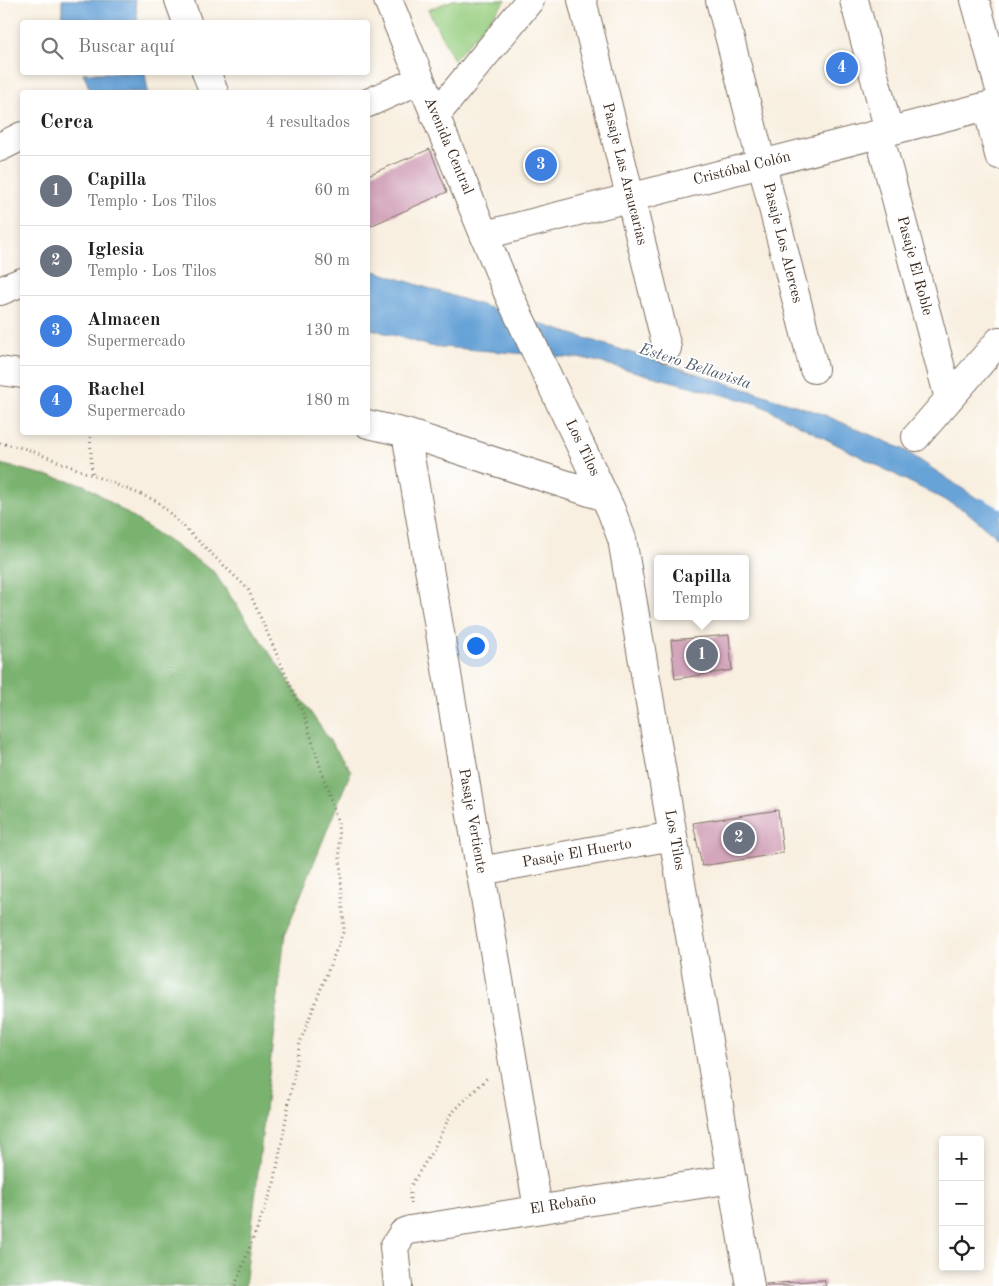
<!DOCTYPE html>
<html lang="es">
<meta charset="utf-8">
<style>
body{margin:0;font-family:"Old Standard TT",serif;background:#f6f6f6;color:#222}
.controls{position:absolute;right:15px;bottom:15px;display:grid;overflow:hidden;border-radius:5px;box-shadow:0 2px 8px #0003}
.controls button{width:45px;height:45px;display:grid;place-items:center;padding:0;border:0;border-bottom:1px solid #e0e0e0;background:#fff;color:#222;font:25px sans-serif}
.you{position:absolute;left:475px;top:645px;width:18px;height:18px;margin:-12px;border:4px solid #fff;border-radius:50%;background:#1a73e8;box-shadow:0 0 0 8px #1a73e833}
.badge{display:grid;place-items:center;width:32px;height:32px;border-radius:50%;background:#db2777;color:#fff;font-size:16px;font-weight:700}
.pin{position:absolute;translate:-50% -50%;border:2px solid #fff;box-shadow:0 1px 5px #0006}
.popup{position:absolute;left:654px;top:555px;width:95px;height:65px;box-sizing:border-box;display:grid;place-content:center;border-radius:5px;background:#fff;filter:drop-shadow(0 1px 4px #0005);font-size:16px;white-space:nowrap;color:#767676}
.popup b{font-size:19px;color:#222}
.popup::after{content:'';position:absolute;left:50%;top:100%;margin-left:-10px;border:10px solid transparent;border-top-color:#fff}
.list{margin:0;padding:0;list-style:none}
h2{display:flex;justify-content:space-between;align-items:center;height:65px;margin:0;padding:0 20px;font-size:21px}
h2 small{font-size:16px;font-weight:400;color:#767676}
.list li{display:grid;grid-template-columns:32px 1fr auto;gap:15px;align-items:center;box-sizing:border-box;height:70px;padding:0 20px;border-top:1px solid #e0e0e0}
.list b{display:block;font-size:19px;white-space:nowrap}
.list p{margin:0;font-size:16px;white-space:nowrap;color:#767676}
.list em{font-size:16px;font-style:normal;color:#767676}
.icon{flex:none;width:28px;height:28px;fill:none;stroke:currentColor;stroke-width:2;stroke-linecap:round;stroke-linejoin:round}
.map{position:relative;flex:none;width:999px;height:1286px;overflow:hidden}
.search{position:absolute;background:#fff;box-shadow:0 2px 8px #0003;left:20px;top:20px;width:350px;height:55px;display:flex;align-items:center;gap:12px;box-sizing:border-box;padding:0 18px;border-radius:5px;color:#767676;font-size:19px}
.panel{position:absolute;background:#fff;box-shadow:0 2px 8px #0003;left:20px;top:90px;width:350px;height:345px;border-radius:5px}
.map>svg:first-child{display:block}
.green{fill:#98cf82;stroke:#6a7c50}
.forest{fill:#7ab270;stroke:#5a6e47}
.water{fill:#67a3d7;stroke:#51667a}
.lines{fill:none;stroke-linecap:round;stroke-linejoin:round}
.stream{stroke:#67a3d7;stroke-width:8}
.building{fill:#d3a6bb}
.minor-casing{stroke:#7d6f62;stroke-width:30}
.path{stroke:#7d6f62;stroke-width:3;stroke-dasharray:1 4;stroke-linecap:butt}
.minor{stroke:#fff;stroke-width:28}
.labels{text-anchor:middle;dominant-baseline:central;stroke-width:4;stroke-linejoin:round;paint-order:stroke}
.street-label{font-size:15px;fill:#3b2a1e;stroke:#fff}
.water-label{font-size:16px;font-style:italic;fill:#4d5a68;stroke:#fff}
</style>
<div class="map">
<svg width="999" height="1286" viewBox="0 0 999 1286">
<rect width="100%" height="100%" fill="#fff"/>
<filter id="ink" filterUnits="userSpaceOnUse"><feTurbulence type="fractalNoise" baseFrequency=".02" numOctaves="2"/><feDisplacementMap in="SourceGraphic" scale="10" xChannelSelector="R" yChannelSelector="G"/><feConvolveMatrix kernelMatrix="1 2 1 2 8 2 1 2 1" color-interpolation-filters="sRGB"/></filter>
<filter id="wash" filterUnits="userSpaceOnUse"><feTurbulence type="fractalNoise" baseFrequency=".0096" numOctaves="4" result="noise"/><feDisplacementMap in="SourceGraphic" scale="20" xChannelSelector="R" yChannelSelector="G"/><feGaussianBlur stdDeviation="1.12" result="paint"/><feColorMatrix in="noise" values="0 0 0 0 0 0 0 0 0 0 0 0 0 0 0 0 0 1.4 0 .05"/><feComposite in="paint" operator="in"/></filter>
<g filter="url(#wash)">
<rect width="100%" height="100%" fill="#f8efe0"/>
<!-- green -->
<path class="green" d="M453 0H506L454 60 428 10Z"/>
<!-- forest -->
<path class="forest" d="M0 464 85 485 213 571 351 771 285 934 245 1286H0Z"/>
<!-- water -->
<path class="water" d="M62 0H135L138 22H62Z
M83 73H145L148 92H91Z
M368 269 820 413 903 449 999 513V539L966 511 758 404 587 359 430 346 368 328Z"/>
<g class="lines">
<!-- stream -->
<path class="stream" d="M981 502 999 512"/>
</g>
<g id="blocks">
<!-- building -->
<path class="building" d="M430 149 447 192 368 227V175Z
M729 635 732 670 675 679 671 640Z
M778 810 783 853 702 866 693 823Z
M824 1280 826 1286H767L766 1284Z"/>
</g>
</g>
<g filter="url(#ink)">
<use href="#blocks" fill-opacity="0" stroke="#7d6f62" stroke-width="1"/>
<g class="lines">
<!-- minor casing -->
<g class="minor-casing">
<path id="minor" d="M179 0 187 22
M388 0 508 293 611 510 622 539 750 1286
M582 0 667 348
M720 0 814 369
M854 0 889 131
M975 0 999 86
M206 72 214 92
M368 103 420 80
M987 106 999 155
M435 116 530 0
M879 134 949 399
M0 147 22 136
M485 235 999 103
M0 291 22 282
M0 371 22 374
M368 424 406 433 605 497
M406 433 538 1209
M916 437 999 341
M480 871 673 836
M398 1286 394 1247 403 1233 410 1230 732 1179"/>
</g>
<!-- path -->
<path class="path" d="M90 432 92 475
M0 443 27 449 157 501 248 589 305 718 338 823 344 930 300 1042 274 1184 235 1286
M410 1204V1187L433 1150 451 1114 488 1077"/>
<!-- minor -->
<use href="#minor" class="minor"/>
</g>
</g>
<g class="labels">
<!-- street labels -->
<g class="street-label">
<text transform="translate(448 146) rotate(67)">Avenida Central</text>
<text transform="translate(742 169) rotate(-14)">Cristóbal Colón</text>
<text transform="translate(624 174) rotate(76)">Pasaje Las Araucarias</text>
<text transform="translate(782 243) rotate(76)">Pasaje Los Alerces</text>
<text transform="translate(914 266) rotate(75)">Pasaje El Roble</text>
<text transform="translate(582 448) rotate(64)">Los Tilos</text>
<text transform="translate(472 821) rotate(80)">Pasaje Vertiente</text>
<text transform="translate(674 840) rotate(80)">Los Tilos</text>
<text transform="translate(577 854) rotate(-10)">Pasaje El Huerto</text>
<text transform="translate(563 1205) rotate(-9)">El Rebaño</text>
</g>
<!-- water labels -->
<g class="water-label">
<text transform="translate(695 367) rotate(18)">Estero Bellavista</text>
</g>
</g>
</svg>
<div class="controls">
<button>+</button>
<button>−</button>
<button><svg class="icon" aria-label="locate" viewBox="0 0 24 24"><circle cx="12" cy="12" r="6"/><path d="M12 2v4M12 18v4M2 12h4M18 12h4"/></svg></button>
</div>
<div class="you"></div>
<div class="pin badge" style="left:702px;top:655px;background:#6b7280">1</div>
<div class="popup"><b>Capilla</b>Templo</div>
<div class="pin badge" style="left:739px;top:838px;background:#6b7280">2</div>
<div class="pin badge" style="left:541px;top:165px;background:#3f7fe0">3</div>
<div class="pin badge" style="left:842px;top:68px;background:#3f7fe0">4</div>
<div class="search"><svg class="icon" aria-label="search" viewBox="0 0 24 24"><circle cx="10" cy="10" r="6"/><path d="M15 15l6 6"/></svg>Buscar aquí</div>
<section class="panel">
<h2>Cerca<small>4 resultados</small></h2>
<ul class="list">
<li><span class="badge" style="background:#6b7280">1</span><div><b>Capilla</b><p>Templo · Los Tilos</p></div><em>60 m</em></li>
<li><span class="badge" style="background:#6b7280">2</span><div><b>Iglesia</b><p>Templo · Los Tilos</p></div><em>80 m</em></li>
<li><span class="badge" style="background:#3f7fe0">3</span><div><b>Almacen</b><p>Supermercado</p></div><em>130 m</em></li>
<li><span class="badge" style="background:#3f7fe0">4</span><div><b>Rachel</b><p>Supermercado</p></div><em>180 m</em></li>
</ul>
</section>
</div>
